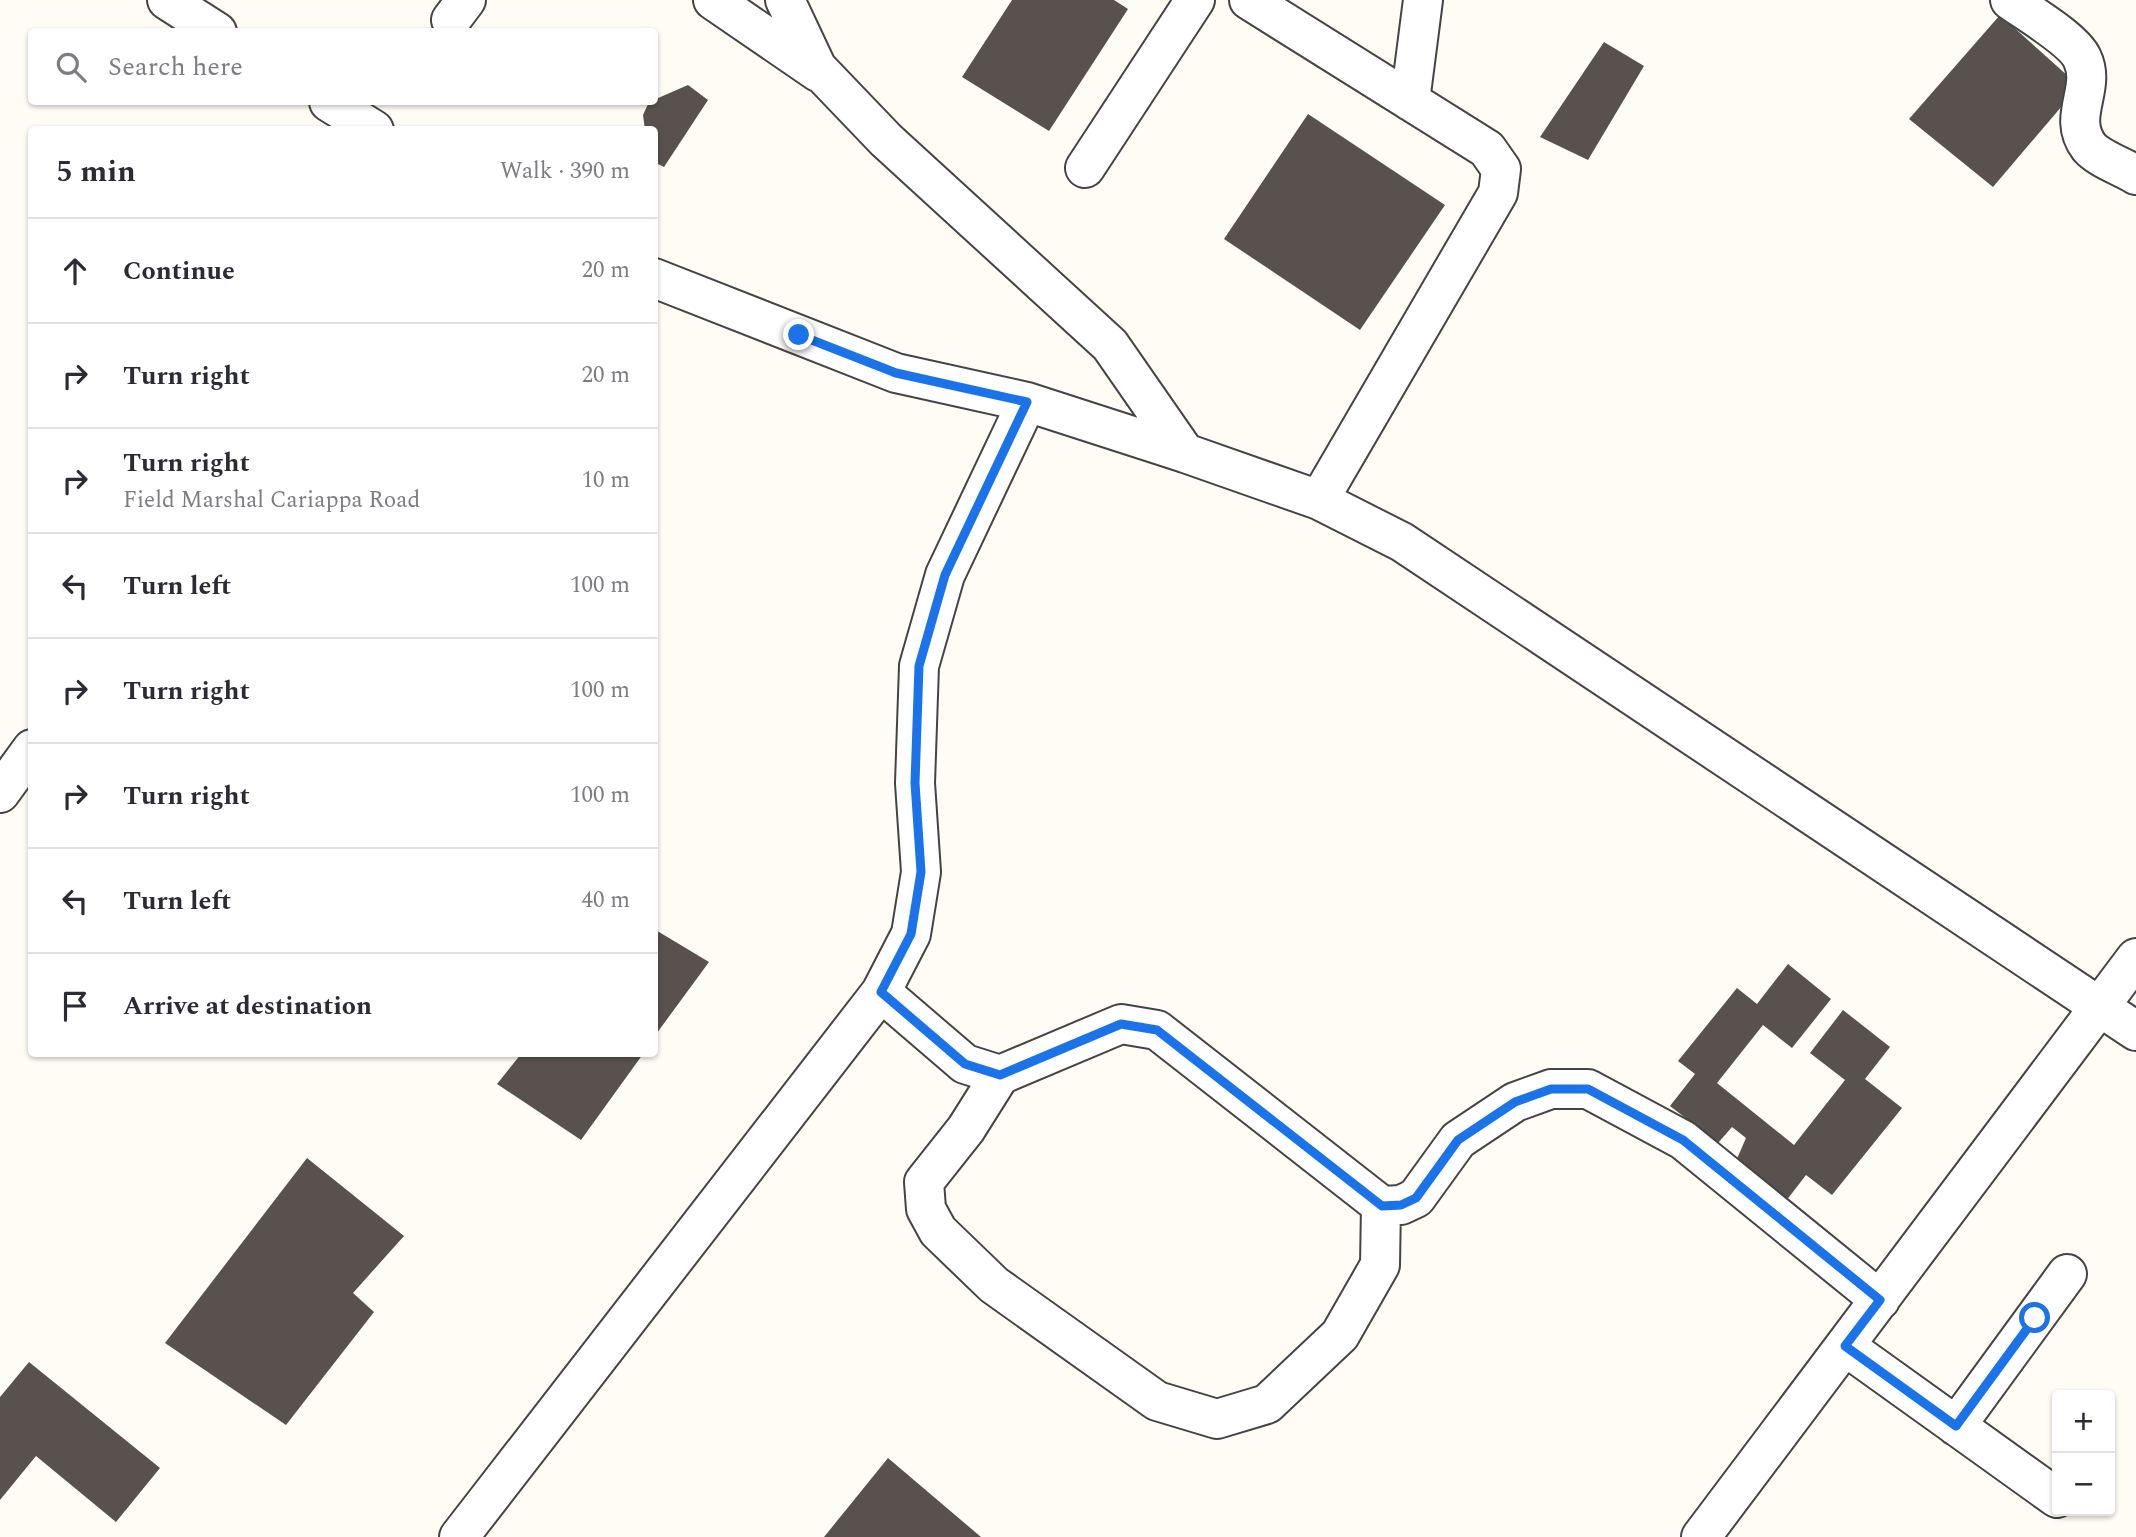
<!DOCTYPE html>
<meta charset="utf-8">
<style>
body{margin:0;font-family:Spectral,serif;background:#f2f2f3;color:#2b2b33}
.controls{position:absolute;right:21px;bottom:21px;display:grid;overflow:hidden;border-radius:7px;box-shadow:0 2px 5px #0004}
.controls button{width:63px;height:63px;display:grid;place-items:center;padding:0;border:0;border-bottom:2px solid #e1e1e2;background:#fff;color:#2b2b33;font:35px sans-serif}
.stop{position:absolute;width:21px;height:21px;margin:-16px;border:5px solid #1a73e8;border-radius:50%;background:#fff}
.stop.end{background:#1a73e8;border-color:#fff;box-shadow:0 2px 7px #0008}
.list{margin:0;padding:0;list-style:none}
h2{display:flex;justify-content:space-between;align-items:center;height:91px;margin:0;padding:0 28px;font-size:30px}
h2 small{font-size:23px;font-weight:400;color:#7c7c81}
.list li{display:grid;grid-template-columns:46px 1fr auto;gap:21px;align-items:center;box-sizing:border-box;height:105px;padding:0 28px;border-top:2px solid #e1e1e2}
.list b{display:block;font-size:26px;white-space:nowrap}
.list p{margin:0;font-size:23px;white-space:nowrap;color:#7c7c81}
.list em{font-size:23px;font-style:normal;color:#7c7c81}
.icon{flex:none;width:38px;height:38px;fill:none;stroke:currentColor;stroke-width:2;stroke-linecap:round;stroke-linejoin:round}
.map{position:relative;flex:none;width:2136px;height:1537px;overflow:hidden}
.search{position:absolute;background:#fff;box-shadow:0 2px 5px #0004;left:28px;top:28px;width:630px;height:77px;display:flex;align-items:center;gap:18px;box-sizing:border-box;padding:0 24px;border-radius:7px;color:#7c7c81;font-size:26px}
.panel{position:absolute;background:#fff;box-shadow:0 2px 5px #0004;left:28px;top:126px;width:630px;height:931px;border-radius:7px}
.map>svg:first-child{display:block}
.building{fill:#59514d}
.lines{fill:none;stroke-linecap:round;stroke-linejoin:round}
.minor-casing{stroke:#444;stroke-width:42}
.minor{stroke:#fff;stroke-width:38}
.route{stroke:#1a73e8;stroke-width:9}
</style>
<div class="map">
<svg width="2136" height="1537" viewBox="0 0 2136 1537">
<rect width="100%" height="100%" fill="#fffcf5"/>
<!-- building -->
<path class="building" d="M1012 0H1114L1128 9 1049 131 962 77Z
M2000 15 2079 86 1993 187 1909 119Z
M1604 42 1644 66 1588 160 1540 137Z
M688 85 708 100 664 167 654 162V130H645L643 115 649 102Z
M1308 114 1445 205 1360 330 1224 239Z
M654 929 709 962 654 1037Z
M1788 964 1831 999 1792 1048 1763 1025 1717 1083 1794 1145 1845 1080 1810 1053 1843 1010 1890 1047 1865 1079 1902 1108 1832 1195 1806 1175 1786 1201 1736 1161 1746 1138 1732 1127 1718 1143 1670 1106 1695 1074 1678 1061 1737 988 1757 1004Z
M521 1054H643L581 1140 497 1084Z
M307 1158 404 1236 353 1293 374 1312 286 1425 165 1343Z
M29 1362 160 1468 116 1522 36 1456 0 1500V1397Z
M888 1458 981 1537H824Z"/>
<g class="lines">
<!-- minor casing -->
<g class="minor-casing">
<path id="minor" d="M167 0 217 32
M713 0 818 72
M785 0 817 68 886 140 1110 345 1185 453
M1249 0 1487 149 1501 169 1498 193 1319 500
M2010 0C2028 13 2073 39 2082 58 2097 89 2066 116 2089 147 2098 158 2123 167 2136 175
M451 20 466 0
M1410 101 1423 0
M329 102 374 130
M1085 168 1195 0
M654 278 896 373 1027 402 1185 453 1319 500 1402 542 2136 1031
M0 793 32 749
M881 992 965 1064 1000 1075 1121 1024 1157 1030 1382 1206 1401 1205 1416 1198 1458 1140 1515 1102 1551 1089H1588L1683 1140 1880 1300
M1000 1075 966 1129 924 1182 926 1209 938 1231 994 1285 1157 1401 1217 1419 1267 1404 1340 1335 1380 1265 1381 1205
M1845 1346 2057 1498
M1956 1426 2067 1274
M459 1537 881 992 911 934 921 872 915 783 919 666 945 575 1027 402
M1701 1537 2136 958"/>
</g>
<!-- minor -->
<use href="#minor" class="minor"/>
</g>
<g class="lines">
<!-- route -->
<path class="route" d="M799 335 896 373 1027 402 945 575 919 666 915 783 921 872 911 934 881 992 965 1064 1000 1075 1121 1024 1157 1030 1382 1206 1401 1205 1416 1198 1458 1140 1515 1102 1551 1089H1588L1683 1140 1880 1300 1845 1346 1956 1426 2035 1318"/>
</g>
</svg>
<div class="controls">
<button>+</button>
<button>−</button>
</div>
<div class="stop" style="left:2035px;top:1318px"></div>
<div class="stop end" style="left:799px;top:335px"></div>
<div class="search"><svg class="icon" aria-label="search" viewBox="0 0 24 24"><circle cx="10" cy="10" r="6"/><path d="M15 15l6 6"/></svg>Search here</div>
<section class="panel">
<h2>5 min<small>Walk · 390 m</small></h2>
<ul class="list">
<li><svg class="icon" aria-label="ahead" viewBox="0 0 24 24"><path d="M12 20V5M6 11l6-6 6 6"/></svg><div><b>Continue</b></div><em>20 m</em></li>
<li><svg class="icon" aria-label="right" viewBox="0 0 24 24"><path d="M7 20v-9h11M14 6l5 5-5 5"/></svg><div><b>Turn right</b></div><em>20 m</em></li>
<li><svg class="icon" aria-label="right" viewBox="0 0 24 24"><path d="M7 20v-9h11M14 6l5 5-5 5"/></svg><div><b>Turn right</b><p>Field Marshal Cariappa Road</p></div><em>10 m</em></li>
<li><svg class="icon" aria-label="left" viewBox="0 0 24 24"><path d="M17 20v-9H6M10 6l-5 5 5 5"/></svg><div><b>Turn left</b></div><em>100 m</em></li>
<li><svg class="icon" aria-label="right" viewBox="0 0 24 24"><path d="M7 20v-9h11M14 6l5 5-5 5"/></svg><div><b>Turn right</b></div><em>100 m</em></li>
<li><svg class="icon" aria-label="right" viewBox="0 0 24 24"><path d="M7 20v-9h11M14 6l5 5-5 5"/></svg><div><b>Turn right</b></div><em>100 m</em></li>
<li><svg class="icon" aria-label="left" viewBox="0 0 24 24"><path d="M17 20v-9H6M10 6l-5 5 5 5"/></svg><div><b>Turn left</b></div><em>40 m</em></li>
<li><svg class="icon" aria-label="arrive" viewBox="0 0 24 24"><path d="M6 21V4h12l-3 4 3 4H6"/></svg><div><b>Arrive at destination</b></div></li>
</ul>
</section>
</div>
